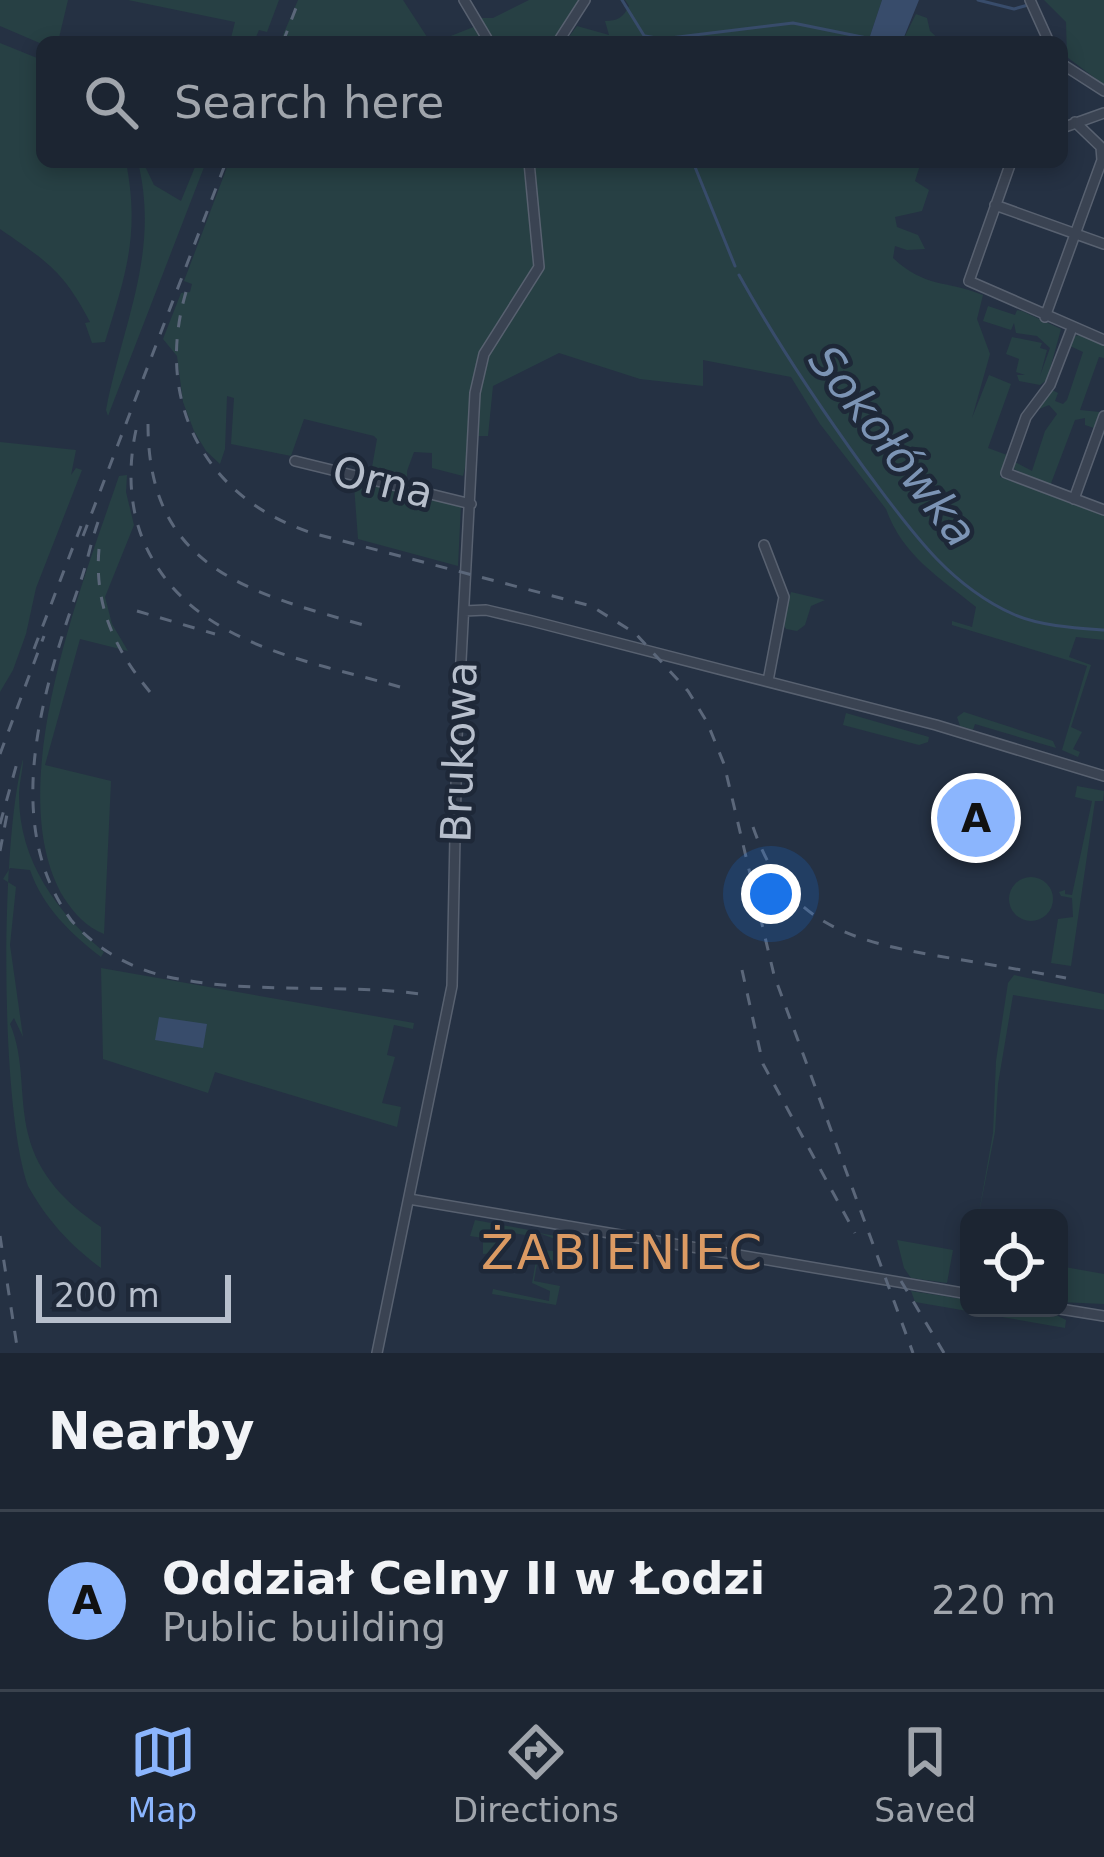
<!DOCTYPE html>
<meta charset="utf-8">
<style>
body{margin:0;font-family:"DejaVu Sans",sans-serif;background:#29313e;color:#f1f3f6}
.controls{position:absolute;right:36px;bottom:36px;display:grid;overflow:hidden;border-radius:18px;box-shadow:0 6px 18px #0003}
.controls button{width:108px;height:108px;display:grid;place-items:center;padding:0;border:0;border-bottom:3px solid #3a424d;background:#1c2532;color:#f1f3f6;font:60px sans-serif}
.scale{position:absolute;left:36px;bottom:30px;width:195px;box-sizing:border-box;padding-left:12px;border:6px solid #b7bfcc;border-top:0;font-size:33px;line-height:42px;white-space:nowrap;color:#b7bfcc;-webkit-text-stroke:9px #1e2838;paint-order:stroke}
.you{position:absolute;left:771px;top:894px;width:42px;height:42px;margin:-30px;border:9px solid #fff;border-radius:50%;background:#1a73e8;box-shadow:0 0 0 18px #1a73e833}
.badge{display:grid;place-items:center;width:78px;height:78px;border-radius:50%;background:#8bb5fd;color:#111;font-size:39px;font-weight:700}
.pin{position:absolute;translate:-50% -50%;border:6px solid #fff;box-shadow:0 3px 12px #0006}
.list{margin:0;padding:0;list-style:none}
h2{display:flex;justify-content:space-between;align-items:center;height:156px;margin:0;padding:0 48px;font-size:51px}
h2 small{font-size:39px;font-weight:400;color:#a0a5ac}
.list li{display:grid;grid-template-columns:78px 1fr auto;gap:36px;align-items:center;box-sizing:border-box;height:180px;padding:0 48px;border-top:3px solid #3a424d}
.list b{display:block;font-size:45px;white-space:nowrap}
.list p{margin:0;font-size:39px;white-space:nowrap;color:#a0a5ac}
.list em{font-size:39px;font-style:normal;color:#a0a5ac}
.icon{flex:none;width:66px;height:66px;fill:none;stroke:currentColor;stroke-width:2;stroke-linecap:round;stroke-linejoin:round}
.map{position:relative;flex:none;width:1104px;height:1353px;overflow:hidden}
.search{position:absolute;background:#1c2532;box-shadow:0 6px 18px #0003;left:36px;right:36px;top:36px;height:132px;display:flex;align-items:center;gap:30px;box-sizing:border-box;padding:0 42px;border-radius:18px;color:#a0a5ac;font-size:45px}
.sheet{height:336px;background:#1c2532}
nav{display:flex;justify-content:space-around;align-items:center;box-sizing:border-box;height:168px;border-top:3px solid #3a424d;background:#1c2532;font-size:33px;color:#a0a5ac}
nav a{display:grid;justify-items:center;gap:6px}
nav .on{color:#8bb5fd}
.map>svg:first-child{display:block}
.green{fill:#274044}
.water{fill:#384c6b}
.lines{fill:none;stroke-linecap:round;stroke-linejoin:round}
.stream{stroke:#384c6b;stroke-width:3}
.minor-casing{stroke:#586170;stroke-width:12}
.minor{stroke:#3a4352;stroke-width:9}
.rail{stroke:#5b677a;stroke-width:3;stroke-dasharray:12 12;stroke-linecap:butt}
.labels{text-anchor:middle;dominant-baseline:central;stroke-width:9;stroke-linejoin:round;paint-order:stroke}
.street-label{font-size:42px;fill:#b7bfcc;stroke:#1e2838}
.water-label{font-size:45px;font-style:italic;fill:#7c94b5;stroke:#1e2838}
.quarter-label{font-size:48px;letter-spacing:3px;fill:#db9a63;stroke:#1e2838}
</style>
<div class="map">
<svg width="1104" height="1353" viewBox="0 0 1104 1353">
<rect width="100%" height="100%" fill="#253143"/>
<!-- green -->
<path class="green" d="M0 0H68L58 42 42 44 0 26Z
M128 0H279L267 32 259 30 254 42H230L235 22Z
M298 0H403L429 40 438 41 476 26 485 42H280Z
M529 0H580L552 42H493L479 18H493Z
M625 0H882L868 42H565L577 26 609 35 605 21C617 21 623 18 629 6Z
M1044 0H1104V85L1067 57 1066 22Z
M916 14 927 18 930 31 942 42H902Z
M0 43 42 60V162H126C140 234 126 274 105 342L92 343 85 323 90 322C63 270 46 261 0 229Z
M138 162H143L154 185 181 201 197 162H206L108 416 106 410C123 322 160 253 138 162Z
M229 162H921L915 181 929 190 922 211 895 217 897 227 918 235 925 249 907 250 895 246 893 258C925 288 945 280 983 295L977 319 990 354 972 418 989 375 1011 384 988 448 1007 455 1000 477 1104 515V640L1076 637 1069 657 1091 665 1071 727 1082 732 1073 749 1080 752 1078 757 1062 750 1087 666 952 625V621L972 627 976 607C939 577 903 556 886 509L820 424 791 377 703 360V386L640 379 559 353 493 386 488 436H473L463 476 432 468V453L414 452 407 471V491L461 505 458 566 358 539 354 485 371 473 377 439 374 436 304 419 291 456 231 444 234 398 227 396 225 449 220 464 206 451 194 431 183 402 177 356 163 339 181 293 190 292 192 284 184 281Z
M988 306 1015 315 1017 310 1022 311 1061 329 1047 380 1040 385 1019 381 1017 375H1025L1016 372 1019 359 1006 354 1012 337 1042 343 1040 348 1047 350 1040 376 1050 348 1037 336 1016 333 1014 323 1011 330 983 321Z
M1079 335 1104 344V358L1099 357 1080 410 1100 412 1094 428 1085 425V418L1075 420 1050 486 1012 468 1013 461 1032 471 1045 431 1057 414 1049 405 1037 410 1052 390 1058 393 1055 401 1063 404 1067 400 1083 352 1070 346 1075 336Z
M0 442 76 450 71 475 76 468 82 470 36 588 26 634 13 670 0 692Z
M127 475 126 492 134 525 105 597 112 624 128 651 80 639 45 765 111 781 104 934C86 927 74 913 64 898 0 791 81 588 119 476Z
M791 592 825 600 811 606 805 625 797 631 786 629 783 623Z
M964 712 1053 741 1056 748 975 724 973 730 960 726 957 717Z
M846 713 929 737 928 742 919 745 843 725Z
M23 759C23 770 19 783 19 796 19 861 57 912 104 952L101 957C70 933 43 907 30 870L10 868 3 879 16 887 10 945 23 1037 14 1018 10 1024C25 1059 19 1097 28 1134 38 1176 67 1204 101 1227V1268C70 1245 47 1220 28 1186 0 1107 0 844 23 759Z
M1077 786 1104 791 1103 801H1095L1071 966 1051 963 1058 919 1073 917 1072 898 1061 896 1059 892 1065 890V894L1072 895 1092 801 1075 797Z
M1009 899a22 22 0 1 1 44 0a22 22 0 1 1-44 0Z
M101 968 414 1023 413 1029 394 1025 387 1055 395 1057 382 1103 401 1107 397 1127 215 1072 208 1093 103 1059Z
M1014 975 1104 994V1010L1013 995 998 1084 995 1132 978 1218 993 1133 996 1061 1008 983Z
M475 1220 529 1230 525 1235 507 1232 501 1253 483 1254V1238L470 1236Z
M539 1233 562 1237 558 1261 538 1258 534 1281 560 1286 556 1305 492 1294 493 1289 549 1301 550 1291 532 1283 538 1249 553 1251 555 1239Z
M897 1240 953 1250 947 1283 911 1278 904 1268Z
M1059 1266 1104 1274V1304L1059 1302Z
M911 1291 969 1300V1308H1006L1018 1313 1054 1314 1066 1320 1065 1328 915 1302Z"/>
<!-- water -->
<path class="water" d="M882 0H919L902 42H868Z
M159 1017 207 1024 203 1048 155 1040Z"/>
<g class="lines">
<!-- stream -->
<path class="stream" d="M622 0 648 42
M978 0 1014 9 1028 5
M645 36 662 39 793 23 867 38
M693 162 735 266
M739 275C778 345 817 403 864 468 907 525 946 584 1013 614 1040 626 1076 628 1104 630"/>
<!-- minor casing -->
<g class="minor-casing">
<path id="minor" d="M464 0 489 42
M1030 0 1049 42
M558 42 585 0
M1062 64 1104 91
M1062 128 1104 113
M1011 162 969 281 1104 340
M995 205 1104 244
M1045 317 1102 160 1101 147 1075 122
M1072 328 1050 385 1026 417 1006 473 1104 510
M295 461 471 504
M1074 499 1104 416
M764 545 784 597 768 681
M464 611 486 610 532 621 936 725 1104 776
M409 1199 969 1294
M1054 1308 1104 1316
M377 1353 452 986 457 737 475 393 484 354 539 267 529 162"/>
</g>
<!-- minor -->
<use href="#minor" class="minor"/>
<!-- rail -->
<path class="rail" d="M283 42 299 0
M186 292C154 401 204 498 312 533L591 606 635 633 688 691 707 722 724 764 774 975 913 1353
M148 424C148 570 251 593 367 626
M136 430C128 467 129 505 143 540 187 644 303 659 400 687
M98 522C91 542 87 563 80 583 43 689 0 823 71 920 95 948 128 967 164 976 251 996 340 982 428 995
M83 536 226 162
M99 549C94 605 115 650 150 692
M137 611 215 634
M34 649 81 526
M0 754 44 636
M0 824 17 763
M753 827C786 922 846 940 938 956 980 963 1023 970 1066 978
M0 851 8 809
M742 970 763 1064 855 1233
M0 1236 18 1353
M901 1281 944 1353"/>
</g>
<g class="labels">
<!-- street labels -->
<g class="street-label">
<text transform="translate(383 482) rotate(14)">Orna</text>
<text transform="translate(459 752) rotate(-88)">Brukowa</text>
</g>
<!-- water labels -->
<g class="water-label">
<text transform="translate(893 446) rotate(52)">Sokołówka</text>
</g>
<!-- quarter labels -->
<g class="quarter-label">
<text x="623" y="1252">ŻABIENIEC</text>
</g>
</g>
</svg>
<div class="controls">
<button><svg class="icon" aria-label="locate" viewBox="0 0 24 24"><circle cx="12" cy="12" r="6"/><path d="M12 2v4M12 18v4M2 12h4M18 12h4"/></svg></button>
</div>
<div class="scale">200 m</div>
<div class="you"></div>
<div class="pin badge" style="left:976px;top:818px">A</div>
<div class="search"><svg class="icon" aria-label="search" viewBox="0 0 24 24"><circle cx="10" cy="10" r="6"/><path d="M15 15l6 6"/></svg>Search here</div>
</div>
<section class="sheet">
<h2>Nearby<small></small></h2>
<ul class="list">
<li><span class="badge">A</span><div><b>Oddział Celny II w Łodzi</b><p>Public building</p></div><em>220 m</em></li>
</ul>
</section>
<nav>
<a class="on"><svg class="icon" aria-label="map" viewBox="0 0 24 24"><path d="M3 6l6-2 6 2 6-2v14l-6 2-6-2-6 2zM9 4v14M15 6v14"/></svg>Map</a>
<a><svg class="icon" aria-label="directions" viewBox="0 0 24 24"><path d="M12 3l9 9-9 9-9-9zM9 14v-3h6M13 9l2 2-2 2"/></svg>Directions</a>
<a><svg class="icon" aria-label="saved" viewBox="0 0 24 24"><path d="M7 4h10v16l-5-4-5 4z"/></svg>Saved</a>
</nav>
